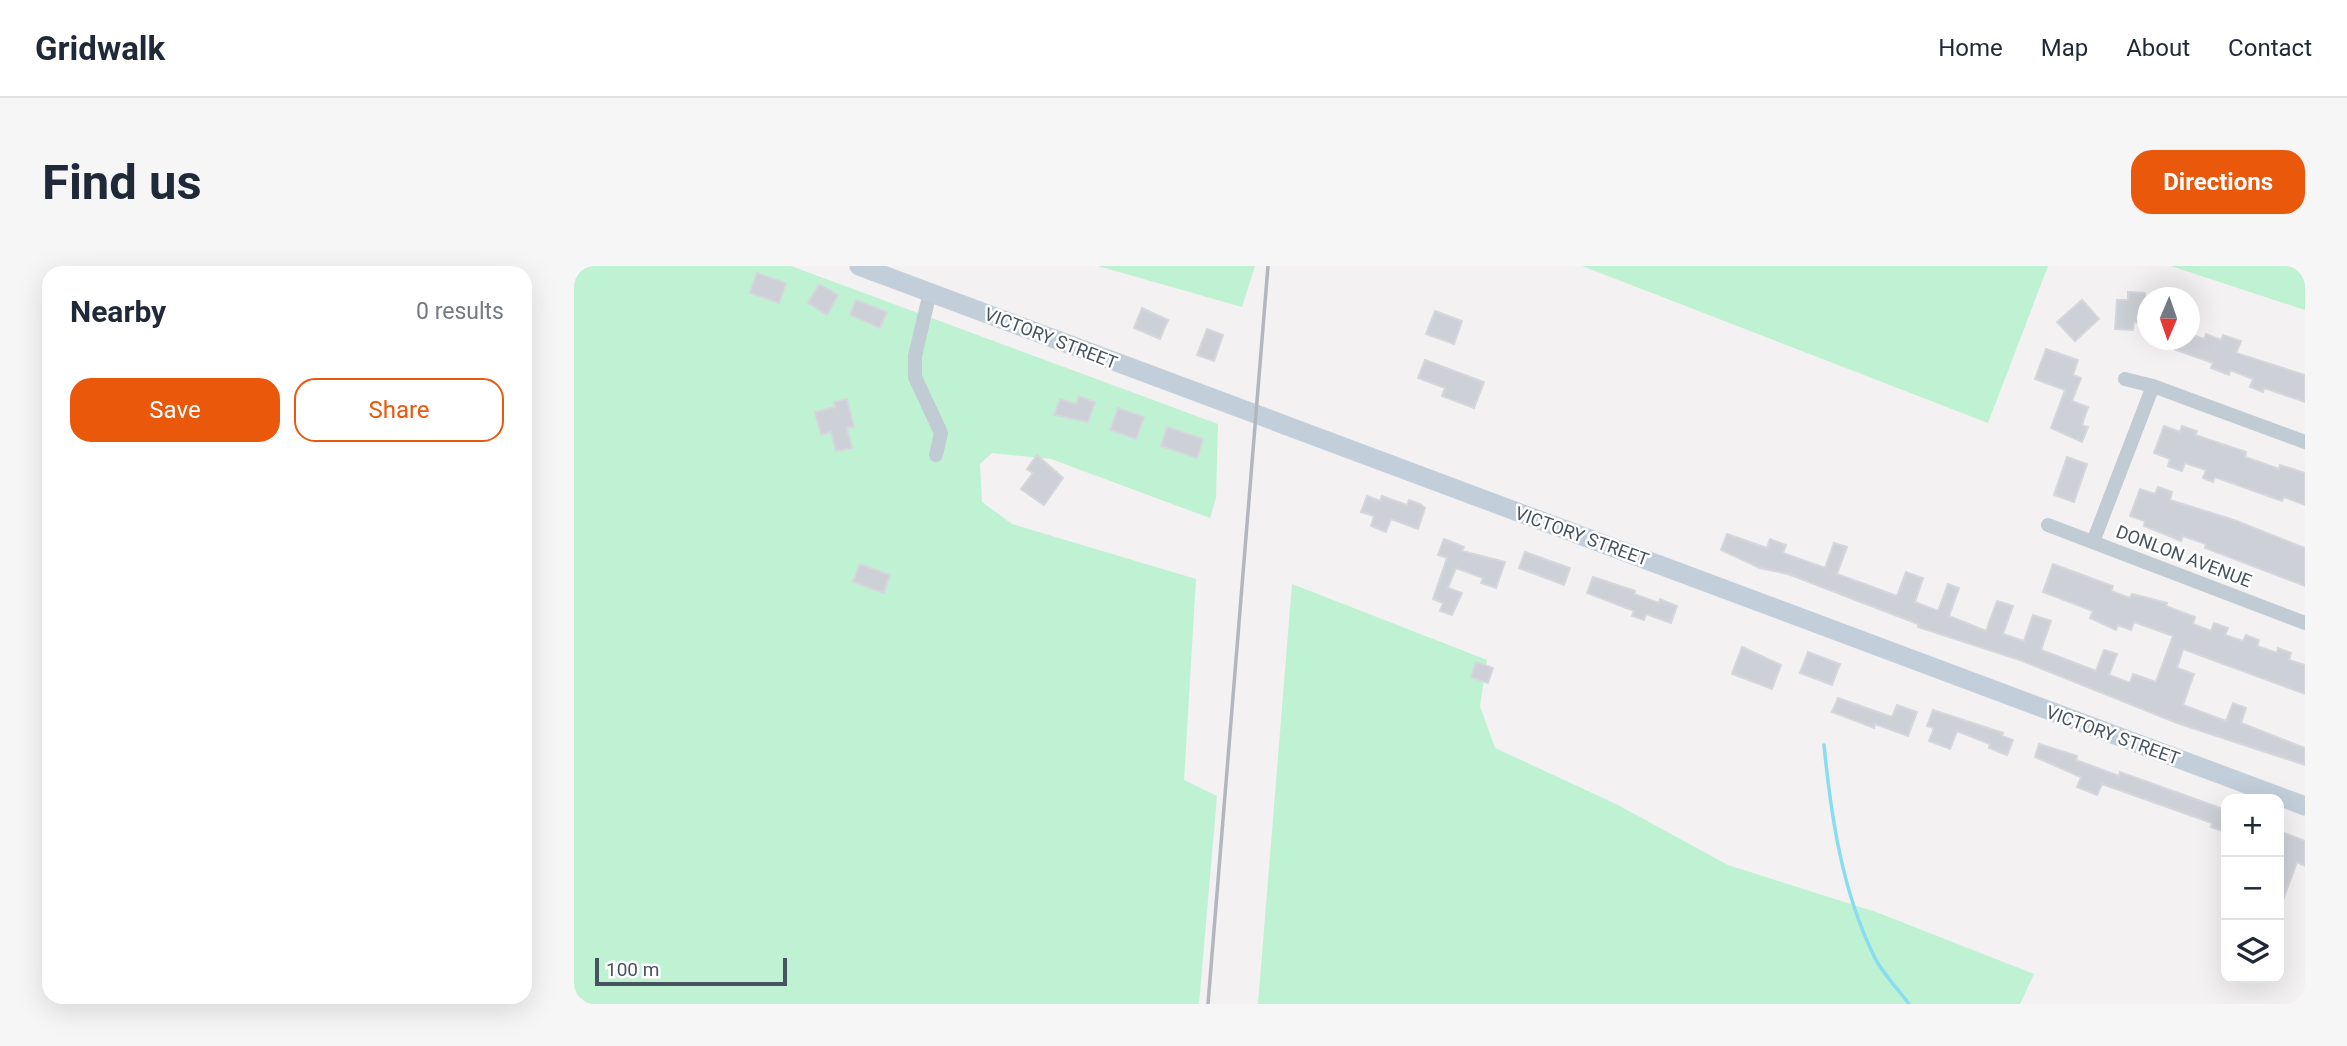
<!DOCTYPE html>
<meta charset="utf-8">
<style>
body{margin:0;font-family:Roboto,sans-serif;background:#f6f6f7;color:#1f2937}
.controls{position:absolute;right:21px;bottom:21px;display:grid;overflow:hidden;border-radius:14px;box-shadow:0 7px 28px #0002}
.controls button{width:63px;height:63px;display:grid;place-items:center;padding:0;border:0;border-bottom:2px solid #e0e1e3;background:#fff;color:#1f2937;font:35px sans-serif}
.compass{position:absolute;left:1563px;top:21px;width:63px;height:63px;border-radius:50%;background:#fff;box-shadow:0 7px 28px #0002;rotate:182deg}
.scale{position:absolute;left:21px;bottom:18px;width:192px;box-sizing:border-box;padding-left:7px;border:4px solid #475460;border-top:0;font-size:19px;line-height:24px;white-space:nowrap;color:#475460;-webkit-text-stroke:5px #fff;paint-order:stroke}
.list{margin:0;padding:0;list-style:none}
h2{display:flex;justify-content:space-between;align-items:center;height:91px;margin:0;padding:0 28px;font-size:30px}
h2 small{font-size:23px;font-weight:400;color:#747a83}
.actions{display:flex;gap:14px;padding:21px 28px}
.actions a{flex:1;padding:16px 0;border:2px solid #ea580c;border-radius:21px;text-align:center;font-size:24px;color:#ea580c}
.actions .main{background:#ea580c;color:#fff}
.icon{flex:none;width:38px;height:38px;fill:none;stroke:currentColor;stroke-width:2;stroke-linecap:round;stroke-linejoin:round}
.map{position:relative;flex:none;width:1731px;height:738px;overflow:hidden;border-radius:21px}
header{display:flex;align-items:center;gap:42px;box-sizing:border-box;height:98px;padding:0 35px;background:#fff;border-bottom:2px solid #e0e1e3}
header strong{font-size:33px}
nav{display:flex;gap:38px;margin-inline-start:auto;font-size:24px}
.intro{display:flex;align-items:center;justify-content:space-between;box-sizing:border-box;height:168px;padding:0 42px}
h1{margin:0;font-size:49px}
.button{padding:18px 32px;border-radius:21px;background:#ea580c;color:#fff;font-size:24px;font-weight:700}
main{display:flex;gap:42px;padding:0 42px}
aside{flex:1;background:#fff;border-radius:21px;box-shadow:0 7px 28px #0002}
.map>svg:first-child{display:block}
.green{fill:#bef2d2}
.lines{fill:none;stroke-linecap:round;stroke-linejoin:round}
.stream{stroke:#89dcf2;stroke-width:3.5}
.building{fill:#cdd0d6;stroke:#d5d7dd;stroke-width:2}
.street{stroke:#c1cbd3;stroke-width:14}
.secondary{stroke:#c3cedb;stroke-width:19}
.rail{stroke:#b3b6bc;stroke-width:3.5}
.labels{text-anchor:middle;dominant-baseline:central;stroke-width:5;stroke-linejoin:round;paint-order:stroke}
.street-label{font-size:18px;fill:#475460;stroke:#fff}
</style>
<header>
<strong>Gridwalk</strong>
<nav><a>Home</a><a>Map</a><a>About</a><a>Contact</a></nav>
</header>
<div class="intro"><h1>Find us</h1><a class="button">Directions</a></div>
<main>
<aside>
<h2>Nearby<small>0 results</small></h2>
<ul class="list">
</ul>
<div class="actions"><a class="main">Save</a><a>Share</a></div>
</aside>
<div class="map">
<svg width="1731" height="738" viewBox="0 0 1731 738">
<rect width="100%" height="100%" fill="#f3f1f1"/>
<!-- green -->
<path class="green" d="M0 0H217L644 158 642 232 636 252 477 193 418 187 406 198 408 236 438 258 622 313 610 514 643 530 625 738H0Z
M524 0H681L668 41Z
M1008 0H1474L1414 157Z
M1597 0H1731V44Z
M718 318 913 394 906 440 921 482 1042 538 1154 599 1302 646 1460 708 1446 738H684Z"/>
<g class="lines">
<!-- stream -->
<path class="stream" d="M1250 479C1257 550 1268 625 1300 690 1308 707 1324 723 1335 738"/>
</g>
<!-- building -->
<path class="building" d="M183 7 212 17 205 37 176 27Z
M245 18 264 29 253 49 234 37Z
M1554 26 1571 27 1573 57 1560 56 1559 64 1541 63 1543 34H1554Z
M282 34 313 46 306 62 276 49Z
M1508 34 1525 53 1501 75 1483 56Z
M568 42 594 54 586 73 560 62Z
M861 45 888 55 880 78 852 68Z
M633 63 649 69 640 95 623 89Z
M1615 68 1630 73 1632 68 1647 74 1649 69 1667 75 1662 87 1731 109V136L1690 122 1689 126 1676 121 1679 113 1656 104 1655 109 1637 102 1639 97 1577 75 1615 74Z
M1472 83 1504 94 1499 109 1507 112 1498 135 1514 141 1508 159 1514 161 1508 176 1477 162 1491 124 1461 113Z
M851 94 910 116 900 142 868 130 871 122 844 112Z
M505 130 521 136 514 156 480 149 486 133 502 138Z
M273 133 280 161 273 162 278 182 262 185 257 166 247 169 241 146 261 141 260 136Z
M544 142 570 151 562 173 536 164Z
M1590 160 1606 166 1608 160 1623 165 1621 169 1672 186 1671 191 1705 203 1706 199 1731 207V239L1710 231 1708 235 1641 211 1639 216 1629 212 1632 204 1611 197 1608 205 1594 200 1596 193 1580 187Z
M593 161 629 173 623 192 587 180Z
M463 189 489 212 470 239 447 223 459 207 453 203Z
M1493 191 1513 198 1500 236 1480 229Z
M1584 221 1598 226 1596 234 1660 254 1731 282V320L1631 282 1632 278 1609 270 1607 275 1570 260 1571 255 1556 250 1566 223 1581 228Z
M793 230 806 235 808 230 833 239 835 234 846 238 851 242 844 263 817 253 812 266 797 260 800 250 787 246Z
M1153 268 1193 282 1196 273 1212 279 1209 287 1251 302 1260 277 1273 281 1263 308 1323 330 1332 306 1349 312 1341 336 1364 345 1374 318 1385 322 1375 350 1412 365 1423 335 1439 340 1429 368 1450 375 1459 349 1477 355 1467 384 1522 405 1530 384 1543 388 1535 409 1556 417 1559 408 1582 416 1599 370 1560 356 1557 364 1544 359 1542 364 1516 352 1519 345 1469 326 1479 298 1539 320 1537 325 1556 332 1558 328 1593 337 1592 340 1621 351 1619 358 1637 365 1640 357 1654 362 1651 369 1669 375 1672 369 1685 374 1683 380 1703 387 1704 382 1717 387 1715 394 1731 399V428L1609 383 1603 402 1620 408 1609 439 1652 455 1659 437 1672 442 1667 457 1731 482V499L1603 457 1446 394 1344 361V358L1214 308 1186 302 1147 284Z
M870 273 890 281 888 285 931 296 922 322 907 317 909 312 882 302 874 322 888 327 878 349 866 345 869 337 859 333 873 292 864 289Z
M951 286 996 302 990 319 945 302Z
M286 298 316 309 310 327 279 316Z
M1019 311 1061 325 1060 328 1085 337 1086 333 1103 340 1097 357 1072 348 1070 354 1058 350 1060 345 1013 327Z
M1168 381 1207 399 1198 423 1158 408Z
M1234 386 1266 398 1258 419 1226 407Z
M902 396 919 402 914 417 897 411Z
M1264 432 1318 451 1323 439 1343 446 1334 470 1301 458 1300 462 1258 446Z
M1359 444 1429 467 1428 470 1439 474 1433 489 1415 482 1416 478 1383 465 1376 483 1355 475 1360 462 1353 460Z
M1465 478 1503 490 1502 494 1545 510 1546 506 1652 544V566L1637 561 1638 557 1528 518 1523 529 1503 521 1507 511 1461 491Z
M1705 565 1731 575V600L1723 596 1706 642Z"/>
<g class="lines">
<!-- street -->
<path class="street" d="M356 26 341 90V111L367 167 362 189
M1551 113 1579 120 1731 176
M1474 259 1731 357
M1519 276 1579 120"/>
<!-- secondary -->
<path class="secondary" d="M285 0 1731 540"/>
<!-- rail -->
<path class="rail" d="M634 738 694 0"/>
</g>
<g class="labels">
<!-- street labels -->
<g class="street-label">
<text transform="translate(477 72) rotate(21)">VICTORY STREET</text>
<text transform="translate(1008 270) rotate(20)">VICTORY STREET</text>
<text transform="translate(1610 290) rotate(21)">DONLON AVENUE</text>
<text transform="translate(1539 469) rotate(20)">VICTORY STREET</text>
</g>
</g>
</svg>
<div class="controls">
<button>+</button>
<button>−</button>
<button><svg class="icon" aria-label="layers" viewBox="0 0 24 24"><path d="M12 4l9 5-9 5-9-5zM3 14l9 5 9-5"/></svg></button>
</div>
<svg class="compass" viewBox="-18 -18 36 36"><path d="M0-13l5 13h-10z" fill="#e53935"/><path d="M0 13l5-13h-10z" fill="#747a83"/></svg>
<div class="scale">100 m</div>
</div>
</main>
